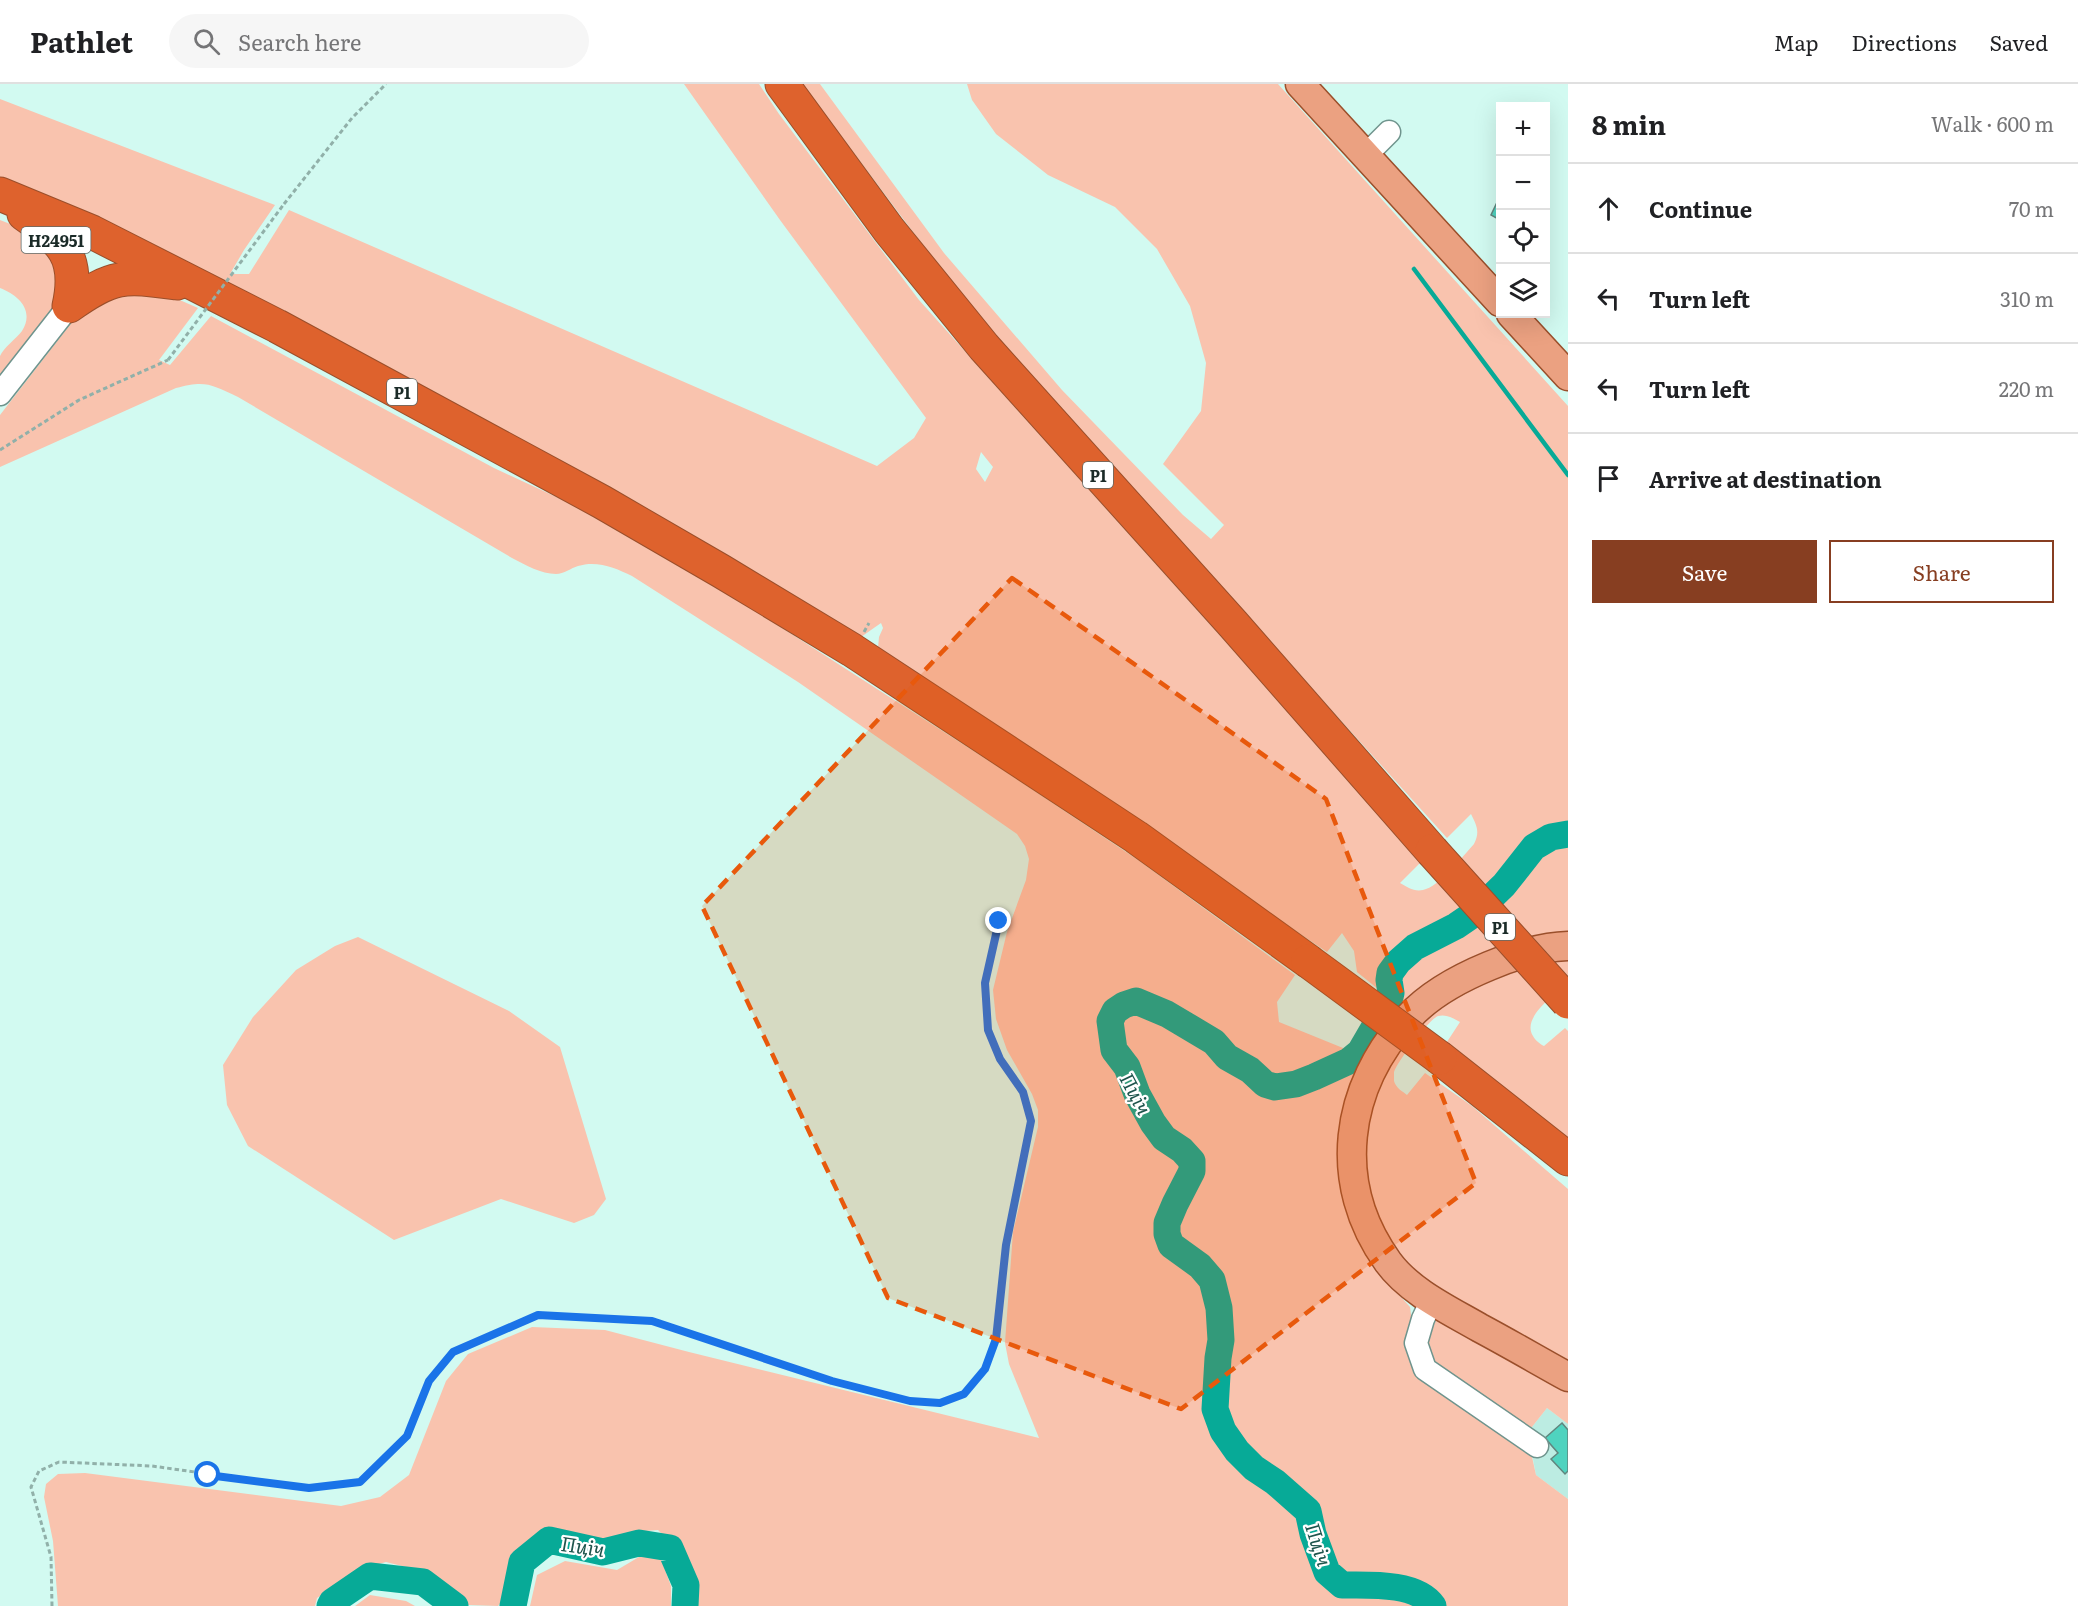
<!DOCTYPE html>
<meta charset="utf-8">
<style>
body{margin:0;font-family:Literata,serif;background:#f6f6f6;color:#202124}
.controls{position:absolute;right:18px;top:18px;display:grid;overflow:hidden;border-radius:0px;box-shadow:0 6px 24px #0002}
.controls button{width:54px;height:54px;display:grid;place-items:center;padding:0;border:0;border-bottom:2px solid #e0e0e0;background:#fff;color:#202124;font:30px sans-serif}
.stop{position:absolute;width:18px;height:18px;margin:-14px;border:4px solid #1a73e8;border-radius:50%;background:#fff}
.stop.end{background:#1a73e8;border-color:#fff;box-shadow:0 2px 6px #0008}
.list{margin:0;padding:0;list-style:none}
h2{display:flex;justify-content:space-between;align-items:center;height:78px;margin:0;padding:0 24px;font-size:26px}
h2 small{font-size:20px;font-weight:400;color:#757577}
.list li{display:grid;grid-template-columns:39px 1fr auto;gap:18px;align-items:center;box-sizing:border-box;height:90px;padding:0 24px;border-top:2px solid #e0e0e0}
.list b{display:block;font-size:22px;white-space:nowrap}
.list em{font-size:20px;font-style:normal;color:#757577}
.actions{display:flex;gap:12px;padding:18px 24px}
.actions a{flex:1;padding:14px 0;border:2px solid #873e21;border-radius:0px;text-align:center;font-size:21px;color:#873e21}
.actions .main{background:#873e21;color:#fff}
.icon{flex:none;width:33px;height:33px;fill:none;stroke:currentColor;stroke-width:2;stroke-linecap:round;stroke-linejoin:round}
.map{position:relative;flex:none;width:1568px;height:1522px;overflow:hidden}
header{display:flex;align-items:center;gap:36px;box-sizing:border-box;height:84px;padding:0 30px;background:#fff;border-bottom:2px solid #e0e0e0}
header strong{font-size:28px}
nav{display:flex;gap:33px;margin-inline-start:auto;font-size:21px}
.search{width:420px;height:54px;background:#f6f6f6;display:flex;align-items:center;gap:15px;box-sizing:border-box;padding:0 21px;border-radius:33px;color:#757577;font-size:22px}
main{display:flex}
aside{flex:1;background:#fff}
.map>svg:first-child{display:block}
.built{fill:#bcece2}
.green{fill:#f9c3ae;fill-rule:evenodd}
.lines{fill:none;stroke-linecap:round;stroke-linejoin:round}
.stream{stroke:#07aa97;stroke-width:4.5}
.river{stroke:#07aa97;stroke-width:27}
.building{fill:#4fd3bf;stroke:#61867e;stroke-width:1.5}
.minor-casing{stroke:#6f948d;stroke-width:25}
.major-casing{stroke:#9a4f2b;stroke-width:31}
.highway-casing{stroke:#9a4f2b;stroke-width:35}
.path{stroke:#91b0a9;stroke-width:3;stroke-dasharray:4.5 3;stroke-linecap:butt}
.minor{stroke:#fff;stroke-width:22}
.major{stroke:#eba181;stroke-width:28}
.highway{stroke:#de622d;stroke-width:33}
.highway-bridge-casing{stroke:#9a4f2b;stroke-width:35;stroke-linecap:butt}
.path-bridge{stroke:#91b0a9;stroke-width:3;stroke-dasharray:4.5 3;stroke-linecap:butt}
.highway-bridge{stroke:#de622d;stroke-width:33}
.route{stroke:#1a73e8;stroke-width:8}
.marked{fill:#e8590c;fill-opacity:0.2;stroke:#e8590c;stroke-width:4.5;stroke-dasharray:12 8;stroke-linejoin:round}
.labels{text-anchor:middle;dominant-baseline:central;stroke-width:4.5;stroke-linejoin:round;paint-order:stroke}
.shield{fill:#fff;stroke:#5f6b68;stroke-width:1.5}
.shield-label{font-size:16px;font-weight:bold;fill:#1b2b28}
.water-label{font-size:20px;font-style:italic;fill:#1e554d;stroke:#fff}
</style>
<header>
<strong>Pathlet</strong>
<div class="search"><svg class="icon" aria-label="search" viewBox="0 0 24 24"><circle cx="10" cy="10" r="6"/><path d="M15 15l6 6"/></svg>Search here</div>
<nav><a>Map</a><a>Directions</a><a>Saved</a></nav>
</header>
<main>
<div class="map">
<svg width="1568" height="1522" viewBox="0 0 1568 1522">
<rect width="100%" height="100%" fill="#d2faf1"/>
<!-- built -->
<path class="built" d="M1547 1324 1568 1340V1415L1536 1391 1528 1348Z"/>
<!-- green -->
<path class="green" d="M684 0H759L779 30 919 216 1287 626 1420 779 1400 799C1407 803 1414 808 1423 806 1439 803 1463 772 1474 760 1480 748 1477 742 1471 730L1447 754 1024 286 934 176 802 0H820L944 169 1062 306 1183 431 1211 455 1224 441 1163 380 1201 327 1206 279 1190 222 1157 165 1115 123 1048 91 996 50 972 16 967 0H1278L1568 322V744L1544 745 1503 781 1494 804 1461 832 1420 853 1381 888V898L1388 913 1357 888 1354 867 1342 849 1327 868 878 564 879 553 883 544 881 539 861 553 0 99V15L275 121 244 166 230 190H249L289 126 877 382 914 354 926 334 780 136ZM981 368 993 383 985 398 976 385Z
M0 136 38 151 54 166 60 217 0 292C0 286 0 277 0 272 4 263 16 255 22 247 35 226 18 211 0 204Z
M113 204 166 210 198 224 159 276 170 281 211 232 494 384 578 423 751 524 1003 686 1138 776 1295 891 1277 918 1279 938 1343 964 1342 987 1360 979 1396 914 1393 894 1406 878 1430 858 1462 846 1515 801 1523 788 1549 762 1568 759V855L1483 875 1351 1013 1382 1192 1410 1223 1412 1238 1409 1265 1531 1368 1536 1391 1568 1415V1522H692L693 1502 676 1464 658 1446 632 1448 606 1460 552 1449H543L513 1471 509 1481 507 1512 498 1522 468 1521 422 1487 386 1478 361 1485 317 1514 315 1522H58L53 1457 44 1413 46 1400 58 1390 85 1389 341 1422 380 1413 409 1391 446 1297 468 1270 532 1243 605 1246 689 1268 1039 1354 1009 1280 1005 1259 1013 1148 1038 1043V1026L1032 1010 1007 966 996 935 993 906 1007 848 1026 796 1029 775 1025 762 1017 750 798 598 632 492C616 484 597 476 578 482 571 484 564 490 556 490 541 490 526 481 512 474L238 313C211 300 205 296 176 304L0 383V331L82 225Z
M358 853 509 927 560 963 606 1115 594 1131 574 1139 501 1115 394 1156 248 1062 227 1021 223 981 253 933 296 886 335 862Z
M1568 873V898C1556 910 1521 933 1533 952 1535 956 1540 960 1544 962L1565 944 1568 947V1056L1443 964 1460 938C1453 934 1446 930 1438 932 1428 936 1398 977 1394 988 1394 989 1394 996 1394 997 1396 1004 1402 1007 1407 1011L1425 989 1472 1022 1568 1105V1284L1433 1205 1399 1173 1368 1120 1361 1049 1395 967 1434 925 1496 890Z
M1437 1235 1568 1304V1340L1547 1324 1528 1348 1440 1283 1429 1272 1426 1244 1429 1236Z
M644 1470 660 1472 671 1502V1522H530L537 1491 565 1477 617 1486Z
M370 1511 406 1517 415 1522H355Z"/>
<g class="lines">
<!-- stream -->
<path class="stream" d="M1414 185 1568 391"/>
<!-- river -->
<path class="river" d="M330 1522 332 1518 370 1492 423 1498 455 1522
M513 1522 522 1478 549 1456 603 1468 639 1459 670 1464 686 1501 685 1522
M1433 1522C1417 1498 1368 1501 1342 1501L1327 1488 1313 1450 1308 1427 1275 1398 1254 1384 1237 1367 1223 1347 1215 1325 1218 1274 1221 1256 1219 1224 1212 1196 1200 1182 1171 1161 1167 1150V1139L1175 1120 1192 1087V1077L1182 1066 1164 1054 1153 1039 1137 1010 1127 983 1114 966 1110 937 1115 927 1124 921 1136 917 1167 930 1214 958 1227 973 1250 986 1265 1000 1275 1003 1296 1000 1314 993 1349 977 1360 968 1388 920 1391 909 1389 896 1390 889 1398 878 1415 863 1456 842 1475 829 1504 801 1534 763 1551 753 1568 750"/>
</g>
<!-- building -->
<path class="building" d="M1500 112V136L1491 131Z
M1562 1339 1568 1346V1387L1565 1390 1551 1375 1558 1369 1545 1354Z"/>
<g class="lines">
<!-- minor casing -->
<g class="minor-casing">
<path id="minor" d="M1366 71 1389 48
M0 310 69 222
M1432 1216 1423 1235 1416 1259 1425 1285 1537 1362"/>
</g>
<!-- major casing -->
<g class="major-casing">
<path id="major" d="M1300 0 1500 218
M1511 230 1568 292
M1568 862C1540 863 1515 871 1489 882 1460 894 1430 910 1409 933 1344 1003 1331 1099 1388 1178 1410 1208 1449 1226 1480 1244 1510 1260 1539 1277 1568 1293"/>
</g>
<!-- highway casing -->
<g class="highway-casing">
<path id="highway" d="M782 0 889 146 984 263 1233 540 1432 767
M0 110 92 148 277 242 602 418 721 487 852 566 1136 753 1308 877
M24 130C62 157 80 172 69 222
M69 222C114 190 124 192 177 199
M1440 974 1568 1075"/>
</g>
<!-- path -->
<path class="path" d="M284 120 352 34 386 0
M0 366 79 316 168 276
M864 548 869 539
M52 1522 51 1473 31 1403 39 1387 59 1378 152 1382 309 1404 360 1398 407 1352 429 1297 453 1267 538 1231 652 1237 832 1297 910 1317 940 1319 964 1310 985 1285 996 1255 1006 1161 1031 1037 1023 1008 1000 975 988 946 985 899 999 838"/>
<!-- minor -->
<use href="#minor" class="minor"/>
<!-- major -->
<use href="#major" class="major"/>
<!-- highway -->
<use href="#highway" class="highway"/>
<!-- highway-bridge casing -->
<g class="highway-bridge-casing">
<path id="highway-bridge" d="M1432 767 1568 918
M1308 877 1440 974"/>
</g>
<!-- path-bridge -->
<path class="path-bridge" d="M168 276 284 120"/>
<!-- highway-bridge -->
<use href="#highway-bridge" class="highway-bridge"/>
</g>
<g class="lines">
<!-- route -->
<path class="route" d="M208 1391 309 1404 360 1398 407 1352 429 1297 453 1268 538 1231 652 1237 832 1297 910 1317 940 1319 964 1310 985 1285 996 1255 1006 1161 1031 1037 1023 1008 1000 975 988 946 985 899 999 837"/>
</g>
<!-- marked area -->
<path class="marked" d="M1012 494 1326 715 1476 1099 1181 1325 888 1214 702 822Z"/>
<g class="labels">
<!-- shield labels -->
<g class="shield">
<rect x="21.5" y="143" width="69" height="26" rx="4.5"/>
<rect x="387" y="295" width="30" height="26" rx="4.5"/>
<rect x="1083" y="378" width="30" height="26" rx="4.5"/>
<rect x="1485" y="830" width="30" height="26" rx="4.5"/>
</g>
<g class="shield-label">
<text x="56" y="156">Н24951</text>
<text x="402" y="308">Р1</text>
<text x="1098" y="391">Р1</text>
<text x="1500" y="843">Р1</text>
</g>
<!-- water labels -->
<g class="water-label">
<text transform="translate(1137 1009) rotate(62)">Пціч</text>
<text transform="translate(1320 1460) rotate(72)">Пціч</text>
<text transform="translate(583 1461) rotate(8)">Пціч</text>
</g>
</g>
</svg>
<div class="controls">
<button>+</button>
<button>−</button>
<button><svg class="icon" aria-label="locate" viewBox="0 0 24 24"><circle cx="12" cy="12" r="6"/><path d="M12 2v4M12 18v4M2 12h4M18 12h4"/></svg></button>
<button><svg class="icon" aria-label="layers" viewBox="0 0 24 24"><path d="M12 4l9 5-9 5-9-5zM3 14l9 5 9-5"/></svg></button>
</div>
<div class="stop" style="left:208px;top:1391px"></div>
<div class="stop end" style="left:999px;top:837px"></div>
</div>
<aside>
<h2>8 min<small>Walk · 600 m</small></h2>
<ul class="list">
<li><svg class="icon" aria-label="ahead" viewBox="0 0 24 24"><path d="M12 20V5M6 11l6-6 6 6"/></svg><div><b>Continue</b></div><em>70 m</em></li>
<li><svg class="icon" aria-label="left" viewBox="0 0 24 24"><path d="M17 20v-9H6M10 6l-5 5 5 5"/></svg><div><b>Turn left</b></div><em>310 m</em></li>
<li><svg class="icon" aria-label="left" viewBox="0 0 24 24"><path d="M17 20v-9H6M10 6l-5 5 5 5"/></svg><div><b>Turn left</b></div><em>220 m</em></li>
<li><svg class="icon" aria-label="arrive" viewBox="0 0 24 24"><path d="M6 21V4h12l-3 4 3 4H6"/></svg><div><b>Arrive at destination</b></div></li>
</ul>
<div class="actions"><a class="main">Save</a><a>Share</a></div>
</aside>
</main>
